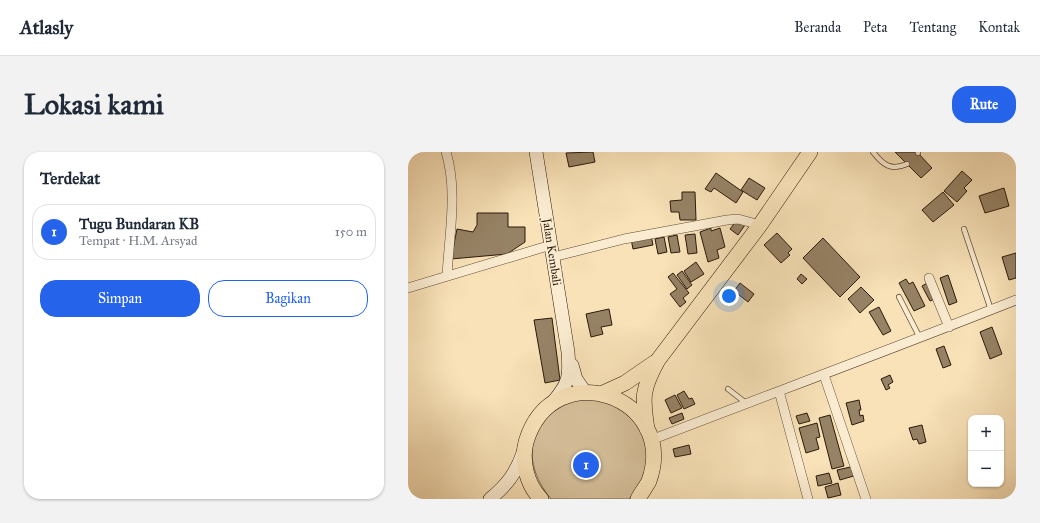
<!DOCTYPE html>
<html lang="id">
<meta charset="utf-8">
<style>
body{margin:0;font-family:"IM FELL Great Primer",serif;background:#f2f2f3;color:#1f2937}
.controls{position:absolute;right:12px;bottom:12px;display:grid;overflow:hidden;border-radius:8px;box-shadow:0 1px 3px #0004}
.controls button{width:36px;height:36px;display:grid;place-items:center;padding:0;border:0;border-bottom:1px solid #e0e1e3;background:#fff;color:#1f2937;font:20px sans-serif}
.you{position:absolute;left:321px;top:144px;width:14px;height:14px;margin:-10px;border:3px solid #fff;border-radius:50%;background:#1a73e8;box-shadow:0 0 0 6px #1a73e833}
.badge{display:grid;place-items:center;width:26px;height:26px;border-radius:50%;background:#2563eb;color:#fff;font-size:13px;font-weight:700}
.pin{position:absolute;translate:-50% -50%;border:2px solid #fff;box-shadow:0 1px 4px #0006}
.list{margin:0;padding:0;list-style:none}
h2{display:flex;justify-content:space-between;align-items:center;height:52px;margin:0;padding:0 16px;font-size:17px}
h2 small{font-size:13px;font-weight:400;color:#747a83}
.list li{display:grid;grid-template-columns:26px 1fr auto;gap:12px;align-items:center;box-sizing:border-box;height:56px;margin:0 8px 8px;padding:0 8px;border:1px solid #e0e1e3;border-radius:16px}
.list b{display:block;font-size:15px;white-space:nowrap}
.list p{margin:0;font-size:13px;white-space:nowrap;color:#747a83}
.list em{font-size:13px;font-style:normal;color:#747a83}
.actions{display:flex;gap:8px;padding:12px 16px}
.actions a{flex:1;padding:9px 0;border:1px solid #2563eb;border-radius:16px;text-align:center;font-size:14px;color:#2563eb}
.actions .main{background:#2563eb;color:#fff}
.map{position:relative;flex:none;width:608px;height:347px;overflow:hidden;border-radius:16px}
header{display:flex;align-items:center;gap:24px;box-sizing:border-box;height:56px;padding:0 20px;background:#fff;border-bottom:1px solid #e0e1e3}
header strong{font-size:19px}
nav{display:flex;gap:22px;margin-inline-start:auto;font-size:14px}
.intro{display:flex;align-items:center;justify-content:space-between;box-sizing:border-box;height:96px;padding:0 24px}
h1{margin:0;font-size:28px}
.button{padding:10px 18px;border-radius:16px;background:#2563eb;color:#fff;font-size:14px;font-weight:700}
main{display:flex;gap:24px;padding:0 24px}
aside{flex:1;background:#fff;border-radius:16px;box-shadow:0 1px 3px #0004}
.map>svg:first-child{display:block}
.green{fill:#d6c09b;stroke:#806d54}
.building{fill:#968265;stroke:#2b1a0c}
.lines{fill:none;stroke-linecap:round;stroke-linejoin:round}
.lane-casing{stroke:#5e4c37;stroke-width:6}
.street-casing{stroke:#5e4c37;stroke-width:10}
.secondary-casing{stroke:#2b1a0c;stroke-width:14}
.primary-casing{stroke:#2b1a0c;stroke-width:16}
.lane{stroke:#fbecd1;stroke-width:4.5}
.street{stroke:#fbecd1;stroke-width:9}
.secondary{stroke:#fbecd1;stroke-width:13}
.primary{stroke:#f9e2b8;stroke-width:15}
.labels{text-anchor:middle;dominant-baseline:central;stroke-width:3.5;stroke-linejoin:round;paint-order:stroke}
.street-label{font-size:12px;fill:#2b1a0c;stroke:#fbecd1}
</style>
<header>
<strong>Atlasly</strong>
<nav><a>Beranda</a><a>Peta</a><a>Tentang</a><a>Kontak</a></nav>
</header>
<div class="intro"><h1>Lokasi kami</h1><a class="button">Rute</a></div>
<main>
<aside>
<h2>Terdekat<small></small></h2>
<ul class="list">
<li><span class="badge">1</span><div><b>Tugu Bundaran KB</b><p>Tempat · H.M. Arsyad</p></div><em>150 m</em></li>
</ul>
<div class="actions"><a class="main">Simpan</a><a>Bagikan</a></div>
</aside>
<div class="map">
<svg width="608" height="347" viewBox="0 0 608 347">
<rect width="100%" height="100%" fill="#f9e2b8"/>
<filter id="stains"><feTurbulence type="fractalNoise" baseFrequency=".005" numOctaves="4"/><feColorMatrix values="0 0 0 0 .2 0 0 0 0 .09 0 0 0 0 .02 0 0 0 .5 -.17"/></filter>
<radialGradient id="worn" r=".72"><stop offset=".6" stop-color="#630" stop-opacity="0"/><stop offset="1" stop-color="#630" stop-opacity=".3"/></radialGradient>
<!-- green -->
<path class="green" d="M174 246C183 248 195 247 204 251 210 252 215 259 219 262 246 285 244 322 221 347H143C109 306 122 261 174 246Z"/>
<!-- building -->
<path class="building" d="M185 0 187 10 161 15 158 1Z
M487 0H509L524 16 513 26Z
M554 19 564 28 556 36 559 39 549 50 536 39Z
M308 21 335 40 328 51 306 36 303 40 297 37Z
M341 26 357 36 349 48 333 38Z
M596 36 601 54 577 61 571 44Z
M274 40H287L288 68H272L271 60H263L262 49 274 48Z
M535 40 546 53 525 70 514 58Z
M69 61H100V75H117V90L99 102 43 107 49 77 65 80 69 73Z
M329 68 337 73 330 83 322 77Z
M303 76V79L312 76 317 95 309 98 311 106 300 110 292 80Z
M369 81 384 97 380 101 382 103 373 111 356 93Z
M287 82 289 101 280 102 277 83Z
M243 83 245 93 225 97 223 87Z
M269 83 272 100 263 101 260 85Z
M256 85 259 100 250 102 247 87Z
M415 86 452 125 432 145 395 106Z
M608 101V126L601 128 594 105Z
M288 110 296 122 283 130 276 119Z
M274 119 284 133 279 137 269 123Z
M265 121 281 141 275 146 278 150 272 155 262 142 269 137 260 125Z
M393 122 399 127 394 132 389 127Z
M540 123 549 150 541 153 532 126Z
M498 127 501 132 505 130 517 154 506 159 491 131Z
M521 130 529 146 522 149 514 134Z
M332 131 346 142 340 150 326 139Z
M453 135 466 148 452 161 440 147Z
M471 155 483 179 475 183 461 160Z
M201 157 204 173 193 175 195 182 183 185 178 162Z
M144 166 152 228 137 231 126 168Z
M584 175 594 202 582 207 572 180Z
M536 194 543 213 535 216 528 197Z
M482 223 485 230 480 233 482 236 478 238 473 227Z
M276 239 281 247 284 246 287 252 276 257 269 243Z
M267 243 274 256 263 261 257 248Z
M451 248 453 258H451L452 264 455 263 456 269 444 273 438 251Z
M274 261 276 267 264 272 261 266Z
M399 261 402 269 391 272 388 264Z
M422 263 436 314 424 317 411 266Z
M409 271 412 285 408 286 411 297 398 301 391 276Z
M514 273 518 290 511 292 509 287 505 288 501 276Z
M281 293 283 302 267 305 265 297Z
M447 314 449 323 432 328 429 318Z
M421 321 424 331 410 334 408 324Z
M430 331 433 343 420 346 417 335Z"/>
<g class="lines">
<!-- lane casing -->
<g class="lane-casing">
<path id="lane" d="M465 0C475 13 483 19 499 12
M510 1V0
M556 77 583 158
M491 145 512 186
M320 237 338 251"/>
</g>
<!-- street casing -->
<g class="street-casing">
<path id="street" d="M38 0C50 39 41 84 39 124
M145 105 216 87 319 68 330 67 352 73
M521 126 541 175
M0 136 143 93
M416 223 458 347
M371 239 400 347
M243 288C365 241 487 196 608 148"/>
</g>
<!-- secondary casing -->
<g class="secondary-casing">
<path id="secondary" d="M128 0 160 200C162 225 161 231 145 250
M164 213 168 227 177 240
M82 347C99 333 108 321 115 301"/>
</g>
<!-- primary casing -->
<g class="primary-casing">
<path id="primary" d="M195 241 217 231 246 211
M239 277C234 245 234 237 250 208L352 73 402 0
M133 347C119 333 113 309 118 290 145 200 271 245 241 329 238 335 233 341 230 347"/>
</g>
<!-- lane -->
<use href="#lane" class="lane"/>
<!-- street -->
<use href="#street" class="street"/>
<!-- secondary -->
<use href="#secondary" class="secondary"/>
<!-- primary -->
<use href="#primary" class="primary"/>
</g>
<g class="labels">
<!-- street labels -->
<g class="street-label">
<text transform="translate(144 100) rotate(81)">Jalan Kembali</text>
</g>
</g>
<rect width="100%" height="100%" filter="url(#stains)"/>
<rect width="100%" height="100%" fill="url(#worn)"/>
</svg>
<div class="controls">
<button>+</button>
<button>−</button>
</div>
<div class="you"></div>
<div class="pin badge" style="left:178px;top:313px">1</div>
</div>
</main>
